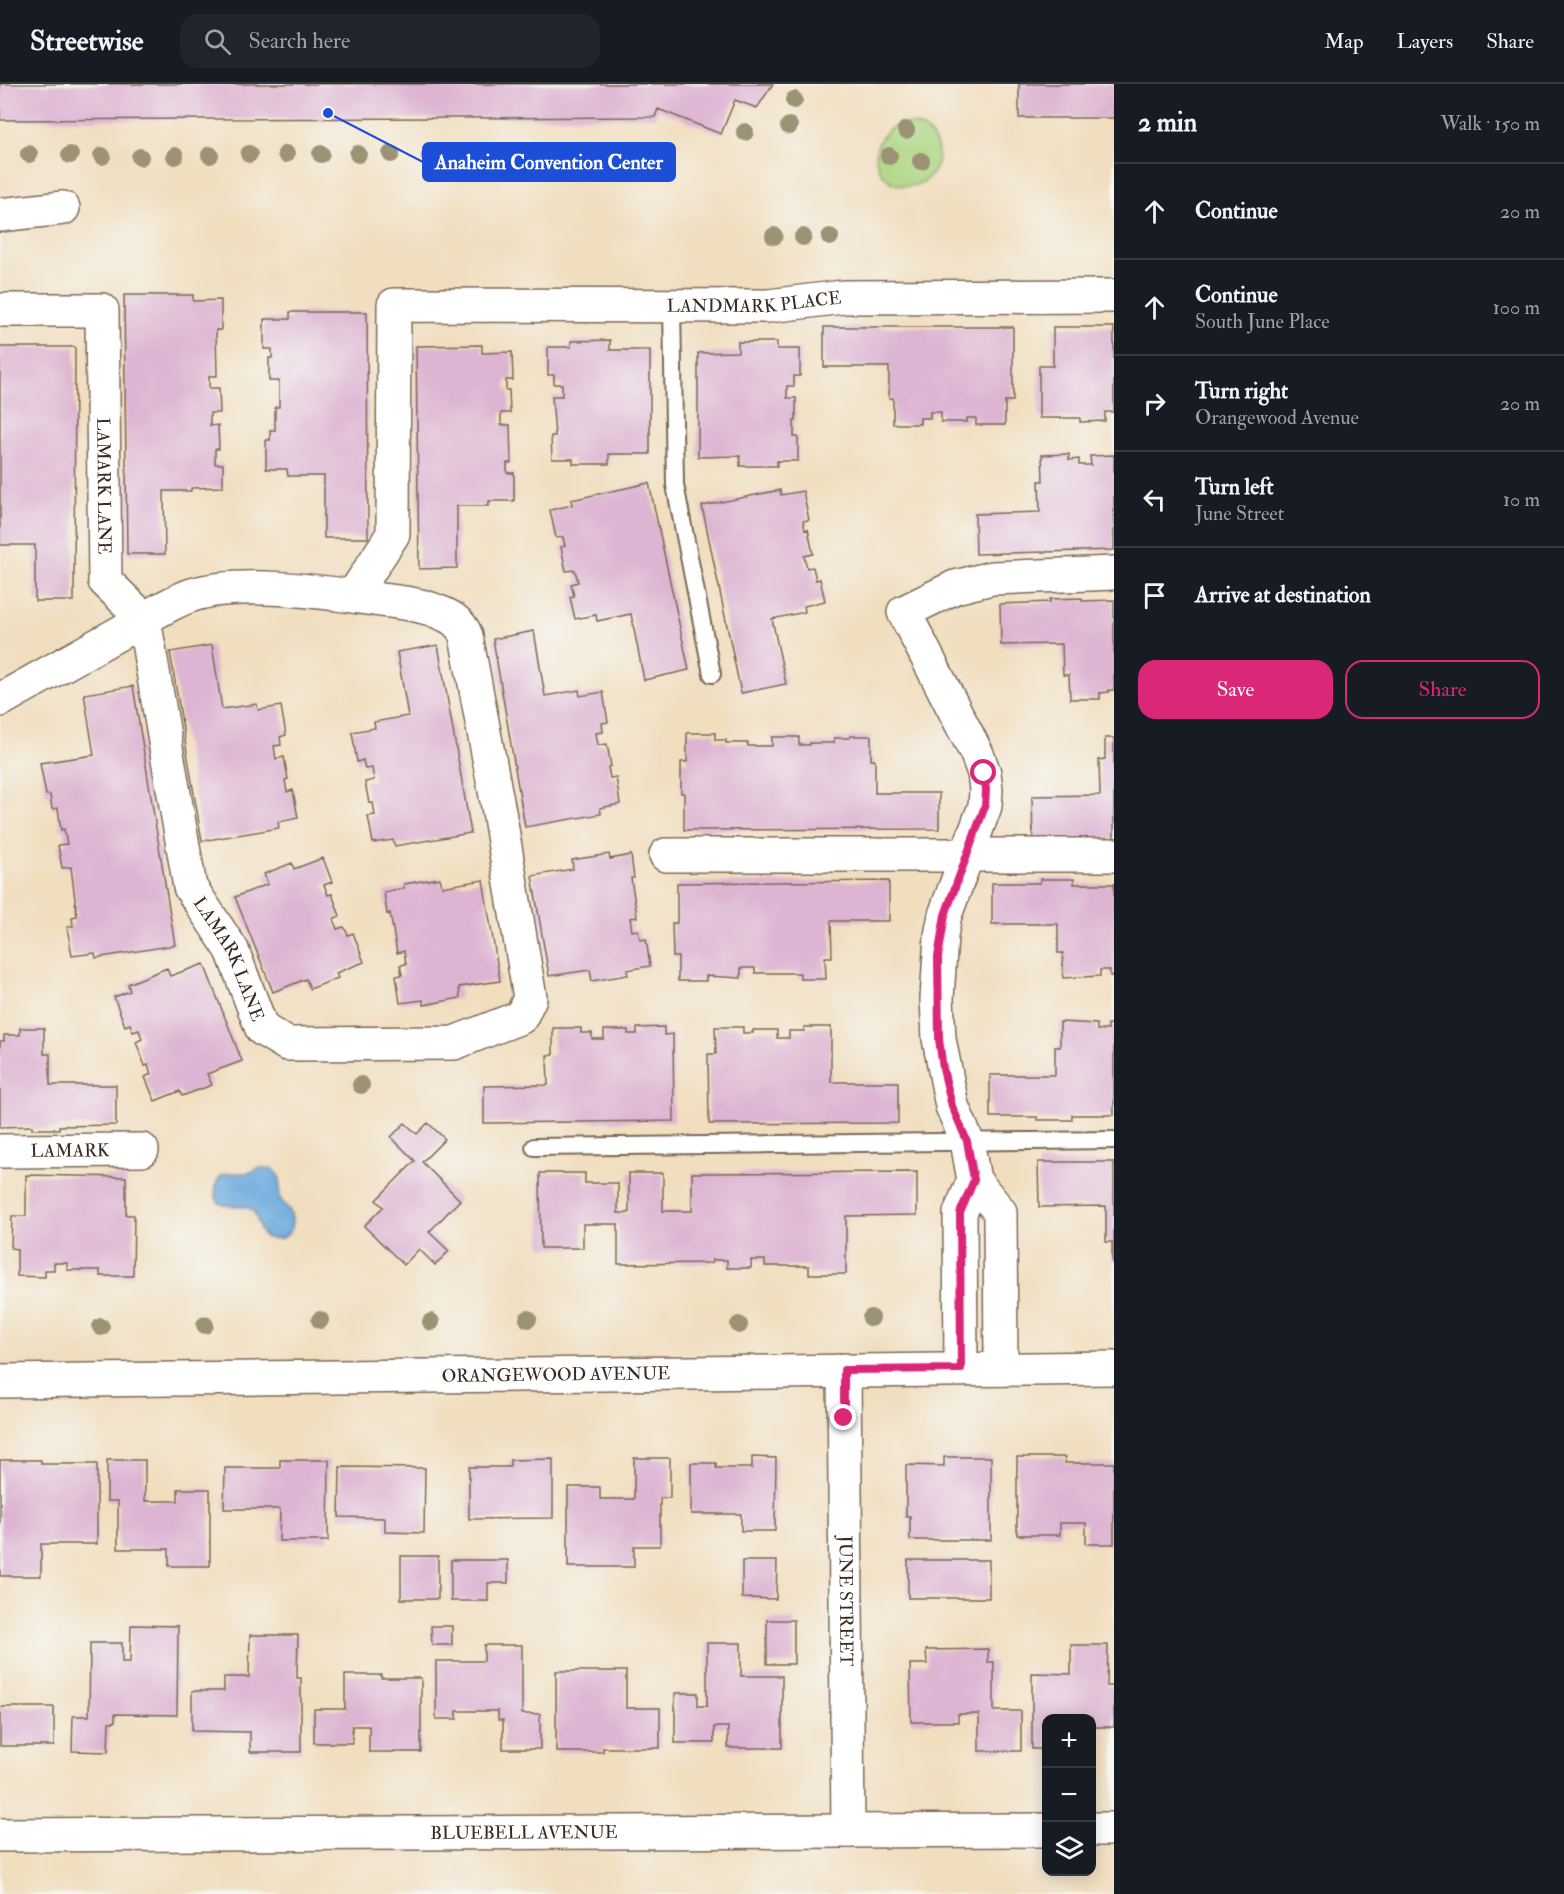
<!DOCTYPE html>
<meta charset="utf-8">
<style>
body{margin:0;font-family:"IM FELL Double Pica",serif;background:#20242c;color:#f1f3f6}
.controls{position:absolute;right:18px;bottom:18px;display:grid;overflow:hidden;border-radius:12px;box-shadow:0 3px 15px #0003}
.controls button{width:54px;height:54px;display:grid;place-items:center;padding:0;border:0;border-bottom:2px solid #363941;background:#171b24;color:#f1f3f6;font:30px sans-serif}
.stop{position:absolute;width:18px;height:18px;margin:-14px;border:4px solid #db2777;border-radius:50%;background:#fff}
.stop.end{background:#db2777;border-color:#fff;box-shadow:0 2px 6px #0008}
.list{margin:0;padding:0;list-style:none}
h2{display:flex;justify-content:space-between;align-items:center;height:78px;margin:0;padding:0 24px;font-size:26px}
h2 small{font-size:20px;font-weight:400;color:#9ea1a6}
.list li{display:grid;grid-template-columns:39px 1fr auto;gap:18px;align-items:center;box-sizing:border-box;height:96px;padding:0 24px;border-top:2px solid #363941}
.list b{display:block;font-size:22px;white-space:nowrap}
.list p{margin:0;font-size:20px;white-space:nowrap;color:#9ea1a6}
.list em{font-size:20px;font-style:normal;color:#9ea1a6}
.actions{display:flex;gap:12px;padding:18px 24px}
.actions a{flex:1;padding:14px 0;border:2px solid #db2777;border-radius:18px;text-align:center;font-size:21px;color:#db2777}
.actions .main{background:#db2777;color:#fff}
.icon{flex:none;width:33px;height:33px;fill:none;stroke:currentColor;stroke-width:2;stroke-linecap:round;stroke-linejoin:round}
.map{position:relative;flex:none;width:1114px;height:1810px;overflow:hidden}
header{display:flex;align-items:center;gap:36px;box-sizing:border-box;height:84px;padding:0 30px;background:#171b24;border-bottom:2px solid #363941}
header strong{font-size:28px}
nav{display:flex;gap:33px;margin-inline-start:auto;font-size:21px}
.search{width:420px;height:54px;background:#20242c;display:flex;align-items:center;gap:15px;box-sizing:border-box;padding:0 21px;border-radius:18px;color:#9ea1a6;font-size:22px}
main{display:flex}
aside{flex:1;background:#171b24}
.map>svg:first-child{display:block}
.green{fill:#acd580;stroke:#74804f;stroke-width:1.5}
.water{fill:#6aa8dc;stroke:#52697d;stroke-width:1.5}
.building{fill:#ddb4d2}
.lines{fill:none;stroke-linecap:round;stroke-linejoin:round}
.lane-casing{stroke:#7b6956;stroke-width:20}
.street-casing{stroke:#7b6956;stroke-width:36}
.secondary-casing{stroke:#7b6956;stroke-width:36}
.lane{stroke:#fff;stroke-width:16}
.street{stroke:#fff;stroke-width:33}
.secondary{stroke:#fff;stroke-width:33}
.tree{fill:#9c9374}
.route{stroke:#db2777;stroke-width:8}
.labels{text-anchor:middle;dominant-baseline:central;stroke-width:6;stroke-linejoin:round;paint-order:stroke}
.street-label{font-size:18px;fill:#3b2a1e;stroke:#f6f6f2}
.leader{fill:none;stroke:#1d4ed8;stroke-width:2}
.callout-dot{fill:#1d4ed8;stroke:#f6f6f2;stroke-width:2}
.callout{fill:#1d4ed8;stroke:#1d4ed8;stroke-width:2}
.callout-label{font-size:20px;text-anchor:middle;font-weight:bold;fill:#fff}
</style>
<header>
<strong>Streetwise</strong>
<div class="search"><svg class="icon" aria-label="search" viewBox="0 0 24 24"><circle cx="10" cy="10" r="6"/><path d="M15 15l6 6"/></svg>Search here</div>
<nav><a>Map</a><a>Layers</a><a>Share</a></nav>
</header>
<main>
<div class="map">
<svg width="1114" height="1810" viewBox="0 0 1114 1810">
<rect width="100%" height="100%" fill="#f6f6f2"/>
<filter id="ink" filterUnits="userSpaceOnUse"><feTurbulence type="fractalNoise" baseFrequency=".0167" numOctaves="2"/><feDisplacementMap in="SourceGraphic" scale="12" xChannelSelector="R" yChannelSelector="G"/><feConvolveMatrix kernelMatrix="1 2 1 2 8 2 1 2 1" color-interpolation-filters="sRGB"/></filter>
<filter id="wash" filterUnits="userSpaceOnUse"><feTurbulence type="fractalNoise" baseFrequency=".008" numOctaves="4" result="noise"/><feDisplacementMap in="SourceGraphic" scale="24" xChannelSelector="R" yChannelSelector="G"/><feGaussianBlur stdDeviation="1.35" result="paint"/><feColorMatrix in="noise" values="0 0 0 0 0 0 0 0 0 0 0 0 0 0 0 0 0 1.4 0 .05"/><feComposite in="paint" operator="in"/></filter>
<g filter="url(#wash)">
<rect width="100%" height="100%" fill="#f1debf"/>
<!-- green -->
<path class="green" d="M876 71a31 31 0 1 1 62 0a31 31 0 1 1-62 0Z"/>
<!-- water -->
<path class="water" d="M259 1084 273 1085C285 1094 278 1103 280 1115L290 1127 292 1135 291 1146C287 1152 283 1155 276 1155 255 1157 262 1136 252 1126 241 1116 210 1132 216 1102 219 1085 233 1090 246 1089 251 1089 255 1086 259 1084Z"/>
<g id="blocks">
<!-- building -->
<path class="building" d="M0 0H773L757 24 735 16 721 50 658 25 655 33 0 36Z
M1019 0H1114V34H1019Z
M124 211H193V217L221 216V246H216L217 292H209V304H219L220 329H210V342L218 341 219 365H215V380H223V403L191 404V407H164L165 470H127Z
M290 228H367L368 454H324V392H288L287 385H266V356H270V346H275V323H279V297H269V274H272V265H264V235H290Z
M824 243H1013V317H1005V341H976V334H967V338H941V328H930V334H920V340H893V314H889V283H824Z
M1053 243H1114V328H1105V337L1080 338V334H1039V282H1053Z
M610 256V266H650V370H609V380H573V375H552L551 352H555L552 312H562V300H554V291H548V263H571V257Z
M738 258H777V265H800V292H794V302H787V314H796V337H794V353H798V377H777V382H740V372L698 373V269L738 268Z
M482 261V269L512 268 513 296H506V306H509L510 329H501V341H510L511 379H507V389H514V417H489V422H457V484L419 485 416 262Z
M0 263H75L74 517H35V461H0Z
M1069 370V376L1079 375V381H1091L1090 372 1114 371V466L976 470 975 430 1040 428 1039 397H1043L1042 371Z
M649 399 689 586 644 596 631 530 597 537 596 531 575 535 570 513 574 512 571 500 578 498 575 486 566 487 561 463 565 462 563 453 556 454 550 426 572 421 571 416Z
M780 406 781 411 803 407 809 436 803 437 805 446 808 445 813 470 804 472 807 484 813 483 816 496 820 495 825 517 804 522 805 528 772 535 786 600 741 609 702 422Z
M1082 514V517L1114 516V606H1109V608L1100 609V615H1070L1069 591H1063L1062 560 1001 561 1000 520 1050 518V515Z
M534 547 545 612 579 606 580 612 603 608 608 638 602 639 603 648 596 649 598 661 607 660 611 682 608 683 610 694 616 693 620 720 600 724 601 730 525 743 493 555Z
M212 561 222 625 257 620 258 626 281 622 286 651 280 653 281 661 274 662 276 675 284 673 288 695 285 696 287 708 293 706 298 734 278 738 279 744 202 757 170 568Z
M438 561 471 749 395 762 393 756 373 759 368 732 375 731 373 719H369L365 698 374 696 372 684 365 685 363 676 357 678 352 648 375 644 374 638 408 632 397 568Z
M133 602 175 861 96 874 95 869 72 872 67 843 73 842 72 833 77 832 71 783 62 784 58 761 67 760 64 745 61 746 58 724 52 725 50 711H46L40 679 94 671 84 610Z
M687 649H715V656H726V659H748V662H772V653H799V661H810V659H834V654H850V652H871V676H875V709H939V745L684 746V709H681V678H687Z
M1105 654H1114V755L1033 757 1032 712 1100 711 1099 676 1105 675Z
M609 770 610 775 631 771 634 794H631L637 833 630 834 632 847 638 846 640 856 646 855 650 882 627 886 628 891 592 897 590 886 549 892 532 792 573 785 572 776Z
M323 774 332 798 324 801 328 811 332 810 340 832 333 835 337 845 344 843 348 851 353 849 364 878 336 889 338 894 310 905 306 895 273 908 235 813 268 800 264 790 292 779 294 785Z
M440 794 442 803 483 796 500 897 459 903 460 914 424 921 423 916 400 919 396 892 402 891 400 881 406 880 404 867 397 869 390 829 387 830 384 808 404 804V800Z
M1040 795H1074V800H1114V892H1110V886H1100V892L1063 894V869H1058V840H992V799H1040Z
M889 797V837H831L832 873H825L826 895H800V889H755V884H741V894L706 892V897H678V873H673L672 839H677V799Z
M204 880 242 977 207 990 212 1001 182 1012 180 1007 155 1017 145 993 151 990 148 981 145 982 136 958 142 955 139 946 133 948 130 940 125 942 114 913 130 907 128 900 167 884 170 892Z
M1060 938 1097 940V946H1108V940H1114V1031H1072V1036H1037V1033H990V991H1055V963H1060Z
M664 943V951L673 950 674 1037 484 1039V1002L548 1001 547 971H553V944H581V949H592V955H604V946H628V950H637V944Z
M715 943H743V949H753V946H777V954H789V947H804V943H831V998H898V1039L709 1040 708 970H716Z
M20 944H44V970H50V1001H116V1041L59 1042V1045H32V1042L0 1043V957H4V951H20Z
M405 1039 417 1050 428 1039 445 1055 422 1078 460 1116 429 1148 449 1167 435 1181 419 1165 404 1181 364 1142 383 1123 376 1116 415 1077 391 1053Z
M1038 1078H1114V1179H1112V1158H1106V1122L1039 1123Z
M917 1088V1131L846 1132V1190H809V1182H765V1176H751V1184H727V1176H712V1179L618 1180V1140H583V1164H541L540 1089H585V1099H618V1129H629V1089H663V1127H692V1089Z
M26 1091 126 1093V1131H134L133 1192H100V1186H67V1179H54V1186H45V1193L17 1192V1165L11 1164 12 1132H26Z
M752 1373 776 1374 775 1447H741V1430H691V1379H716V1384H752Z
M944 1373H991V1456H910V1432H906V1381L944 1382Z
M1017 1373H1065V1379H1114V1460H1086V1439H1060V1451H1017Z
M634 1374H670V1414H660V1462H634V1483H568V1403H600V1415H634Z
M553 1375V1434L469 1435V1383H510V1376Z
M0 1376H41V1380H97V1460H41V1492H0Z
M107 1376H145V1417H178V1405H210V1482H169V1465H118V1417H107Z
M280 1376H329L328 1457H279L280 1425H224L225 1384H280Z
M340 1383 425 1384 424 1449 385 1448V1434L339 1433Z
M401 1472H438V1515H401Z
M451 1476H508V1499H488V1517H451Z
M908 1476H989V1514H908Z
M742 1477H777L776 1515 742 1514Z
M767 1536H794V1580H767Z
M131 1541 178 1542 177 1631 115 1630V1638H109L108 1668 72 1667 73 1632H89L90 1559H122V1578H130Z
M431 1542H452V1561H432Z
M250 1551H298L297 1594H301V1668H250V1648L192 1647V1607H224V1593H249Z
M707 1559H741V1592H782V1664H728V1643H714V1659H675V1609H698V1622H707Z
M484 1561H522V1630H540V1665H503V1636H498V1627H457V1635H436V1577H484Z
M1071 1561H1108L1107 1602H1114V1643H1092V1634H1046V1665H1032V1589L1071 1590Z
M988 1565V1578H994V1627H1021V1667H979V1630H958V1638H911L910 1580H927L926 1566Z
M556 1587H626V1624H660V1664H603V1668H556Z
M345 1591H381V1594H421V1668H369V1642H352V1659H314V1625H345Z
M0 1623H54V1662H0Z"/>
</g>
</g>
<g filter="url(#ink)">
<use href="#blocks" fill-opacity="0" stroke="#7b6956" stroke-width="1.5"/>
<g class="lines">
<!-- lane casing -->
<g class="lane-casing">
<path id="lane" d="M672 221 675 401 712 590
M534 1063 1114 1056"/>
</g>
<!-- street casing -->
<g class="street-casing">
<g id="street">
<path d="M0 131 63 124"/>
<path id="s1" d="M0 226H102L105 497 144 535 190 803 232 866 262 945 287 960 454 959 521 933 530 914 500 733 466 552C461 538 450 532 436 527 417 519 394 518 374 515 323 508 240 496 192 511 168 519 145 535 123 547 82 570 41 593 0 616"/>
<path id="s2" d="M353 512 393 450 394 221 768 222 843 213 1114 212"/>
<path d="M666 771H1114"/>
<path id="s3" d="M0 1067 142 1066"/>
<path d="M961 1285 960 1129 974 1096"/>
<path d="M1001 1285 1000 1128 974 1096 967 1057 952 1022 939 955 937 915 941 852 945 831 985 722 986 706 984 689 977 670 904 528 955 503 992 494 1114 489"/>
<path id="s4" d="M844 1286 848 1747"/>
<path d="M1092 1745H1114"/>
<path id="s5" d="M0 1751 1046 1746"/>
</g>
</g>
<!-- secondary casing -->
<g class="secondary-casing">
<g id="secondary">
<path id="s6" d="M0 1297 1114 1284"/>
</g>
</g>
<!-- lane -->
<use href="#lane" class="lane"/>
<!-- street -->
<use href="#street" class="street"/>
<!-- secondary -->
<use href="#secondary" class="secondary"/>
</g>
<!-- trees -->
<g class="tree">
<circle cx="794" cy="16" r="9"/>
<circle cx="789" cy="42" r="9"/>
<circle cx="906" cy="46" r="9"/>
<circle cx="745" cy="48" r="9"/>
<circle cx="29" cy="70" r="9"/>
<circle cx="249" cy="70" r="9"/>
<circle cx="286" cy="70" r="9"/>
<circle cx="321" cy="70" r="9"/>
<circle cx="358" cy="70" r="9"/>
<circle cx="391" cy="70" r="9"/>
<circle cx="70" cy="71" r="9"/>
<circle cx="210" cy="71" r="9"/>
<circle cx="102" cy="72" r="9"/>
<circle cx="175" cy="72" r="9"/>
<circle cx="430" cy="72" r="9"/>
<circle cx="889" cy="72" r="9"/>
<circle cx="140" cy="73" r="9"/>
<circle cx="921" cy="77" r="9"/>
<circle cx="774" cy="152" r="9"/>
<circle cx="803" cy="153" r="9"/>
<circle cx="830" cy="153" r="9"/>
<circle cx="361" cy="1001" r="9"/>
<circle cx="871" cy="1234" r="9"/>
<circle cx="528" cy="1235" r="9"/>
<circle cx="320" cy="1236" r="9"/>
<circle cx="431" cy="1238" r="9"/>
<circle cx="205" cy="1241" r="9"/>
<circle cx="739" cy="1241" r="9"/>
<circle cx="101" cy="1243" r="9"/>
</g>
</g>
<g class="lines" filter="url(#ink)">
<!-- route -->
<path class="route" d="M844 1334V1286L961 1285 960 1129 974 1096 967 1057 952 1022 943 985 939 955 938 873 945 831 985 722 986 706 984 689"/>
</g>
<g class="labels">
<!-- street labels -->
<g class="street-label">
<text stroke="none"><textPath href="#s2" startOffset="663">LANDMARK PLACE</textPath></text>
<text stroke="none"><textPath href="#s1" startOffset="278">LAMARK LANE</textPath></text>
<text stroke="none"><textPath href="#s1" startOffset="782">LAMARK LANE</textPath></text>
<text stroke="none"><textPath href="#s3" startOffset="70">LAMARK</textPath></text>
<text stroke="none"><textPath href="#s6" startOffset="556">ORANGEWOOD AVENUE</textPath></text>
<text stroke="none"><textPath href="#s4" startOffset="231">JUNE STREET</textPath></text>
<text stroke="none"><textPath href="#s5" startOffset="524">BLUEBELL AVENUE</textPath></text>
</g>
</g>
<!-- callouts -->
<path class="leader" d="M328 29L423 78"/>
<circle class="callout-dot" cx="328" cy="29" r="6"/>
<rect class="callout" x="423" y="59" width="252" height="38" rx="6"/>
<g class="callout-label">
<text x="549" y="85">Anaheim Convention Center</text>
</g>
</svg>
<div class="controls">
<button>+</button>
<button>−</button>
<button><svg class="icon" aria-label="layers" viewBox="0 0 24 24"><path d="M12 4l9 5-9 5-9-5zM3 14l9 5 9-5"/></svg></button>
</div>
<div class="stop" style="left:984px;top:689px"></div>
<div class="stop end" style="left:844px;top:1334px"></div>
</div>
<aside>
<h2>2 min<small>Walk · 150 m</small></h2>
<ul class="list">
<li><svg class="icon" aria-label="ahead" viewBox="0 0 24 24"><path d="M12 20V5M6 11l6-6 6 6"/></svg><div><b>Continue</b></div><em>20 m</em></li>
<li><svg class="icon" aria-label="ahead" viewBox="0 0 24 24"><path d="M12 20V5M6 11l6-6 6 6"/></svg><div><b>Continue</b><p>South June Place</p></div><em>100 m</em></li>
<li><svg class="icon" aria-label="right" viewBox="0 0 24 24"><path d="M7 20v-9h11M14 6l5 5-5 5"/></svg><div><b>Turn right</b><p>Orangewood Avenue</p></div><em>20 m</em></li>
<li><svg class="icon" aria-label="left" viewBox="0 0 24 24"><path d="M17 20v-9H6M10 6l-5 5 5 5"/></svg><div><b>Turn left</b><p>June Street</p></div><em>10 m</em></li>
<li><svg class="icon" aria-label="arrive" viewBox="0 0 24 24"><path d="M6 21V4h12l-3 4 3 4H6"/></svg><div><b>Arrive at destination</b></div></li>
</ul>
<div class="actions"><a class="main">Save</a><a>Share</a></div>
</aside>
</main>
